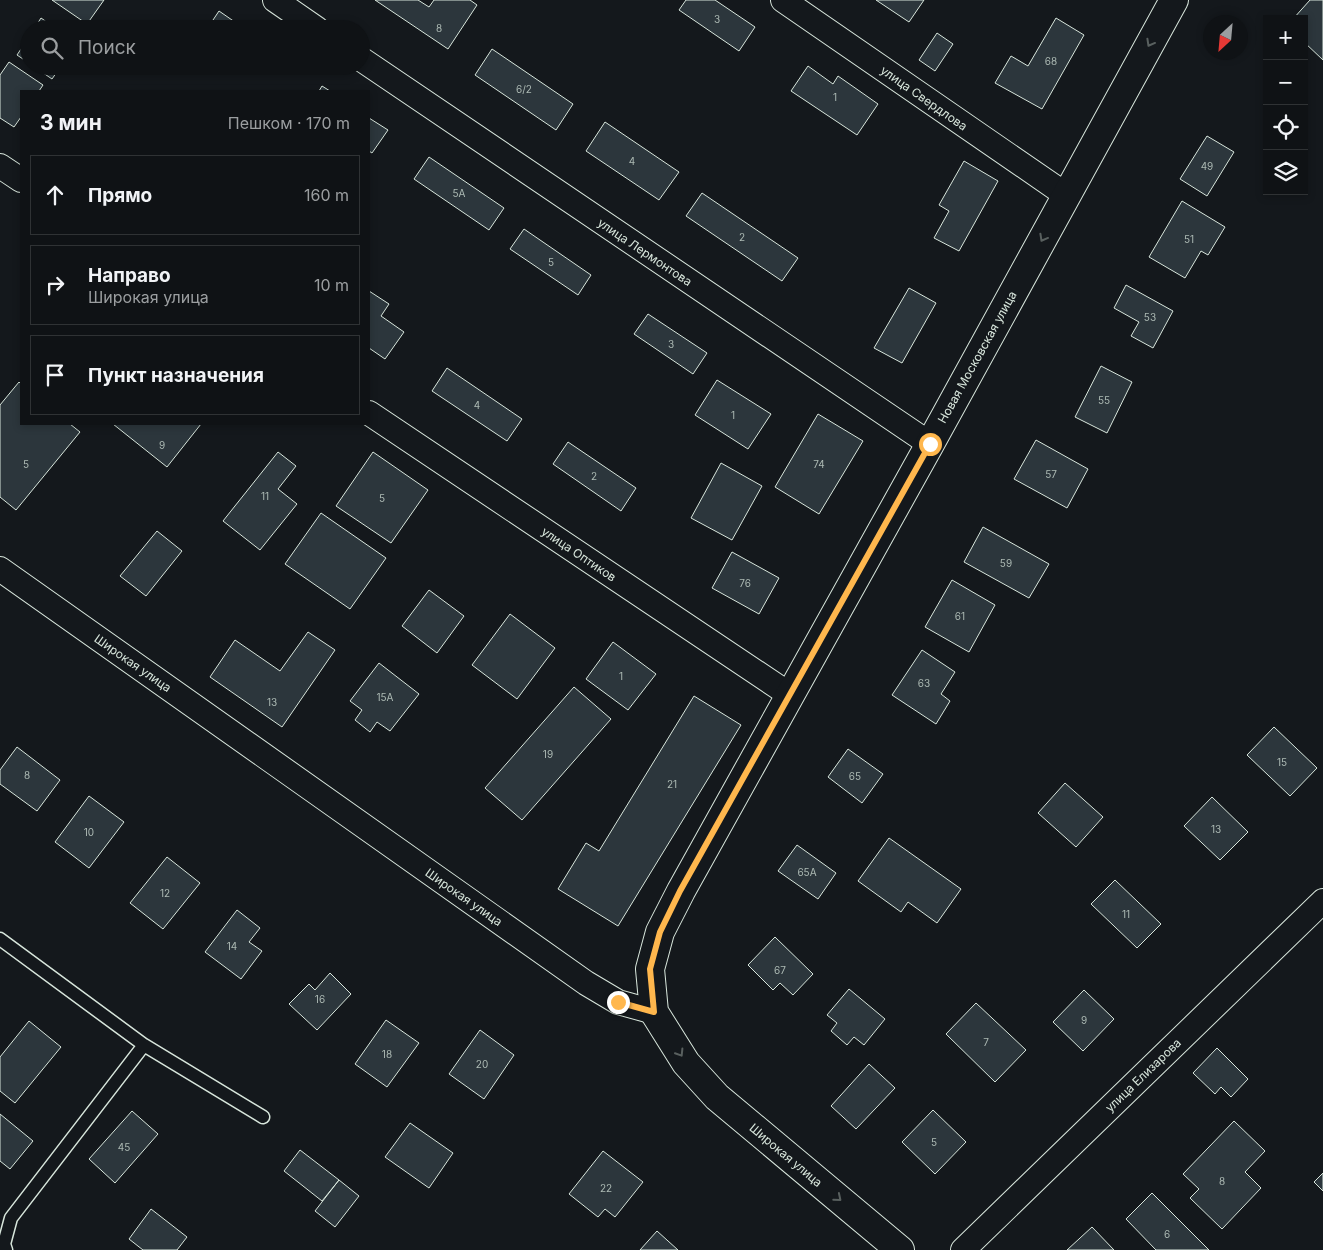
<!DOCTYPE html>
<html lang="ru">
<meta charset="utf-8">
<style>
body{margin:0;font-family:Inter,sans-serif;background:#1d2022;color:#f1f3f6}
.controls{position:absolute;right:15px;top:15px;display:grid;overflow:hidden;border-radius:0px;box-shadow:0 2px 8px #0003}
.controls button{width:45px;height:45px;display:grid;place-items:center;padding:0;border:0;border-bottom:1px solid #2f3234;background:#0f1215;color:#f1f3f6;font:25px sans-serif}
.compass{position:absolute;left:1203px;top:15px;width:45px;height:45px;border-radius:50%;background:#0f1215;box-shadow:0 2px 8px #0003;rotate:206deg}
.stop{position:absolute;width:15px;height:15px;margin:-11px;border:4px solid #ffb74d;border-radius:50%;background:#fff}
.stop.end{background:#ffb74d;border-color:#fff;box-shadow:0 1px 5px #0008}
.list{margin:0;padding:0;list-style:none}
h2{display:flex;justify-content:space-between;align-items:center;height:65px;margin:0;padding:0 20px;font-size:21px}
h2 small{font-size:16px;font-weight:400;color:#9b9ea0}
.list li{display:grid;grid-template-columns:32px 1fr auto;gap:15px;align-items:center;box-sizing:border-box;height:80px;margin:0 10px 10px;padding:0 10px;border:1px solid #2f3234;border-radius:0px}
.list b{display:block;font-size:19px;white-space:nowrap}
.list p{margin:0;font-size:16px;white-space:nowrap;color:#9b9ea0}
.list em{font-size:16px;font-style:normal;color:#9b9ea0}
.icon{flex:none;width:28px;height:28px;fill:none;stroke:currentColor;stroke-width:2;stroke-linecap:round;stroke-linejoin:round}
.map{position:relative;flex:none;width:1323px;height:1250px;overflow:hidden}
.search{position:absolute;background:#0f1215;box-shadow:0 2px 8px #0003;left:20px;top:20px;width:350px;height:55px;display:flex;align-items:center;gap:12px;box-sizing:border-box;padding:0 18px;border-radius:28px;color:#9b9ea0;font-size:19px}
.panel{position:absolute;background:#0f1215;box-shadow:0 2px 8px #0003;left:20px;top:90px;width:350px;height:335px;border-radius:0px}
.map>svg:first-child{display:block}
.building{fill:#2c363c;stroke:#d8e6dc}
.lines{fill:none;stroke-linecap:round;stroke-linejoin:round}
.lane-casing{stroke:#d8e6dc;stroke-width:15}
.street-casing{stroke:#d8e6dc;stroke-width:26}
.secondary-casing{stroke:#d8e6dc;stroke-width:30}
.lane{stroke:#14181c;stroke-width:12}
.street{stroke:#14181c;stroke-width:24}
.secondary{stroke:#14181c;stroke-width:28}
.oneway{stroke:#59605f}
.route{stroke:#ffb74d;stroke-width:6}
.labels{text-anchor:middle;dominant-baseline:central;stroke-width:4;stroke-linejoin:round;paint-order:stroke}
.number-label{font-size:10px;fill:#adbab4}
.street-label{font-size:12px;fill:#d8e6dc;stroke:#14181c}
</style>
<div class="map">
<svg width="1323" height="1250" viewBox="0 0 1323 1250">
<rect width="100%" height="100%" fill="#14181c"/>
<!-- building -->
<path class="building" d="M52 0H104L87 24Z
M375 0H418L429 7 434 0H470L477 5 448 49Z
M686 0H715L755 27 739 51 679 10Z
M876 0H924L909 22Z
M1310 0H1323V60L1304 42V19H1293Z
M219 11 245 29H207Z
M41 18 57 29H34Z
M1056 18 1084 35 1042 109 995 83 1011 56 1028 66Z
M937 33 953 44 935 71 919 60Z
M29 37V63L17 55Z
M492 49 573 104 556 130 475 75Z
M9 62 43 85 39 91H21V117L14 127 0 118V75Z
M33 66H61L52 79Z
M252 66H268L263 74Z
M808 66 833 84 838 76 878 104 857 135 791 91Z
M322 86 330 91H319Z
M369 118 388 130 372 153 369 151Z
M605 122 679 172 659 200 586 151Z
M1207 136 1234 152 1207 196 1180 179Z
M429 157 504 208 489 230 414 179Z
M964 161 998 181 959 251 934 238 949 211 939 205Z
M702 193 798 258 782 281 686 216Z
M1182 201 1225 227 1208 255 1201 251 1185 278 1149 257Z
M524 229 591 275 578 295 510 249Z
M1126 285 1173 311 1153 348 1131 336 1139 322 1114 308Z
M909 288 936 303 902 363 874 348Z
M369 291 389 304 381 316 404 332 385 359 369 348Z
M648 314 707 353 693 374 634 334Z
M1101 366 1132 382 1107 433 1075 417Z
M447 368 522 419 507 441 432 391Z
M717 380 771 414 748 449 695 415Z
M19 382 21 384V424H70L80 432 16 510 0 497V405Z
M818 414 863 441 819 514 775 487Z
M113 424H201L167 467Z
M1036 440 1088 469 1067 508 1014 479Z
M568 442 636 488 621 511 553 464Z
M278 452 296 466 278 489 297 504 260 550 223 521Z
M373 452 428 490 391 543 336 506Z
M721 463 762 486 732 540 691 518Z
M321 513 386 558 350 609 285 564Z
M983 527 1049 564 1029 598 964 562Z
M157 531 182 551 146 596 120 576Z
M732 552 779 578 759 614 712 588Z
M952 580 995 605 969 652 925 627Z
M429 590 464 616 437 653 402 626Z
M510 614 555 648 517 699 472 665Z
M308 632 335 650 282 727 210 677 235 640 280 671Z
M613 642 656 674 628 710 586 679Z
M922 650 955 672 941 694 950 701 936 724 892 695Z
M379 663 419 694 390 731 377 722 370 732 355 720 362 710 350 701Z
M574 687 611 719 522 820 485 788Z
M694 696 741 725 618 926 558 889 586 843 599 851Z
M1274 727 1317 768 1290 796 1247 755Z
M17 747 60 780 37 811 0 784V770Z
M848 749 883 774 862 803 828 777Z
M1065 783 1103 817 1076 847 1038 813Z
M89 796 124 822 89 868 55 842Z
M1212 797 1248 832 1220 860 1184 826Z
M889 838 961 889 937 923 908 902 901 912 858 881Z
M797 845 836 873 818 899 778 871Z
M167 857 200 883 163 929 130 903Z
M1115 880 1161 924 1137 948 1091 904Z
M237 910 260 928 249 942 262 951 241 979 205 952Z
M775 937 813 974 793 995 780 983 773 990 748 965Z
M330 973 351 994 317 1030 289 1004 309 984 315 990Z
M849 989 885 1019 864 1045 854 1037 847 1045 831 1031 837 1023 827 1015Z
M1084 990 1114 1019 1083 1051 1053 1022Z
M976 1003 1026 1050 995 1082 946 1034Z
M386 1020 419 1043 387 1087 355 1064Z
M29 1021 61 1047 15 1103 0 1091V1057Z
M480 1030 514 1055 484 1099 449 1074Z
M1217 1048 1248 1079 1231 1097 1221 1087 1215 1094 1193 1073Z
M869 1064 895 1088 856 1129 831 1106Z
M933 1110 966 1142 935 1174 902 1142Z
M132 1111 158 1134 115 1183 89 1159Z
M0 1114 33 1141 10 1169 0 1161Z
M1234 1121 1265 1151 1245 1172 1261 1188 1222 1229 1190 1198 1199 1189 1183 1174Z
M410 1123 453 1153 429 1188 385 1157Z
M300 1150 339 1180 322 1201 284 1171Z
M603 1151 643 1182 615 1217 605 1209 598 1217 569 1194Z
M1323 1173V1191L1314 1182Z
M339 1180 359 1196 335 1227 315 1211Z
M1152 1193 1209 1250H1156L1126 1219Z
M151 1209 187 1237 177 1250H143L129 1239Z
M1092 1227 1114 1250H1067Z
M657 1231 678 1250H640Z"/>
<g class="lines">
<!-- lane casing -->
<g class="lane-casing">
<path id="lane" d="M0 939 144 1045 263 1117
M6 1250 4 1244 11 1218 144 1045"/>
</g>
<!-- street casing -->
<g class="street-casing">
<path id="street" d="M275 0 317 29
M783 0 1066 195
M361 59 930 444
M0 166 21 180
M369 413 790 695
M0 569 586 983 618 1002 654 1012
M963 1250 1323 901"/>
</g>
<!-- secondary casing -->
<g class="secondary-casing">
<path id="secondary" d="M900 1250 717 1097 686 1063 654 1012 650 969 660 932 681 891 930 444 1174 0"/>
</g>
<!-- lane -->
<use href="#lane" class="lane"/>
<!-- street -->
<use href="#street" class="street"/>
<!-- secondary -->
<use href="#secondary" class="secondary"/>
</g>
<!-- one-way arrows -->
<defs><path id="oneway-chevron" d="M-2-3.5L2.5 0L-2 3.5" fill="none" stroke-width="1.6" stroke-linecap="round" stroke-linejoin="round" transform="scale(1.25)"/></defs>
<g class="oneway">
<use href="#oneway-chevron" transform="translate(1150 43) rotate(119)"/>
<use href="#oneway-chevron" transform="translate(1043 238) rotate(119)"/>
<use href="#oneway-chevron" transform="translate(680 1053) rotate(58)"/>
<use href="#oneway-chevron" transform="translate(838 1198) rotate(40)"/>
</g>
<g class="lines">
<!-- route -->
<path class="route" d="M618 1002 654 1012 650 969 660 932 680 891 930 444"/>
</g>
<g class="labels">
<!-- number labels -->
<g class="number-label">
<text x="717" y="19">3</text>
<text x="439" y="28">8</text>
<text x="1051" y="61">68</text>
<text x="524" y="89">6/2</text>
<text x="835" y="97">1</text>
<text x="632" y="161">4</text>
<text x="1207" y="166">49</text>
<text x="459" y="193">5А</text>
<text x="742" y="237">2</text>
<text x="1189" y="239">51</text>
<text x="551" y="262">5</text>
<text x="1150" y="317">53</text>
<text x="671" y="344">3</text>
<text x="1104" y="400">55</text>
<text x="477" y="405">4</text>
<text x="733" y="415">1</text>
<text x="162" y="445">9</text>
<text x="26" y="464">5</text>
<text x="819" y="464">74</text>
<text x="1051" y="474">57</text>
<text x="594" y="476">2</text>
<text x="265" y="496">11</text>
<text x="382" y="498">5</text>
<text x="1006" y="563">59</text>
<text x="745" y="583">76</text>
<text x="960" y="616">61</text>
<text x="621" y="676">1</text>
<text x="924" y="683">63</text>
<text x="385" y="697">15А</text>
<text x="272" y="702">13</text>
<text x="548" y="754">19</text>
<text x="1282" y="762">15</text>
<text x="27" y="775">8</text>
<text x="855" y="776">65</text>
<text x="672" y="784">21</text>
<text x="1216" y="829">13</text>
<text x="89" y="832">10</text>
<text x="807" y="872">65А</text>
<text x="165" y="893">12</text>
<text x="1126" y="914">11</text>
<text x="232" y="946">14</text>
<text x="780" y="970">67</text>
<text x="320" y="999">16</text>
<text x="1084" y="1020">9</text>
<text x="986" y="1042">7</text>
<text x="387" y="1054">18</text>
<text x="482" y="1064">20</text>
<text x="934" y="1142">5</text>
<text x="124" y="1147">45</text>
<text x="1222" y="1181">8</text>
<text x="606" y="1188">22</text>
<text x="1167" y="1234">6</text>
</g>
<!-- street labels -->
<g class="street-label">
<text transform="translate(924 98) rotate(35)">улица Свердлова</text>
<text transform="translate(645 252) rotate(34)">улица Лермонтова</text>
<text transform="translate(977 357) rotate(-61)">Новая Московская улица</text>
<text transform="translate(579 554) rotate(34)">улица Оптиков</text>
<text transform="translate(133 663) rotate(35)">Широкая улица</text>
<text transform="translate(464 897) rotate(35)">Широкая улица</text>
<text transform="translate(1143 1075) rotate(-44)">улица Елизарова</text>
<text transform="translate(786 1155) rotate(40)">Широкая улица</text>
</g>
</g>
</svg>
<div class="controls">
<button>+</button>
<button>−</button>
<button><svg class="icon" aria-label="locate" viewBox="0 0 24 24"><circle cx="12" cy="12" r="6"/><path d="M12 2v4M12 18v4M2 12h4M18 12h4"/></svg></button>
<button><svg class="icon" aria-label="layers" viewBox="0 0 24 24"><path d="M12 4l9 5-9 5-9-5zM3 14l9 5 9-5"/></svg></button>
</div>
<svg class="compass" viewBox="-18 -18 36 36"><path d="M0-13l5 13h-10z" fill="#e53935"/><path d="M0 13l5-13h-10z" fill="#9b9ea0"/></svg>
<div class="stop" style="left:930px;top:444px"></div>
<div class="stop end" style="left:618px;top:1002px"></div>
<div class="search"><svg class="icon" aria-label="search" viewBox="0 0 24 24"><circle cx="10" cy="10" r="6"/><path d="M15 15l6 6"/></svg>Поиск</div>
<section class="panel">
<h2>3 мин<small>Пешком · 170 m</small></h2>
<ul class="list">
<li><svg class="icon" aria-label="ahead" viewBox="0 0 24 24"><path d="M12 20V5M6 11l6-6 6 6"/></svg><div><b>Прямо</b></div><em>160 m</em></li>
<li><svg class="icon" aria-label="right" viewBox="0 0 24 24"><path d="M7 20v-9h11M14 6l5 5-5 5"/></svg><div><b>Направо</b><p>Широкая улица</p></div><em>10 m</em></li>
<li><svg class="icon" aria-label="arrive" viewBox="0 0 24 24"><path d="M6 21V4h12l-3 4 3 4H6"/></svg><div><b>Пункт назначения</b></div></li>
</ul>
</section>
</div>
